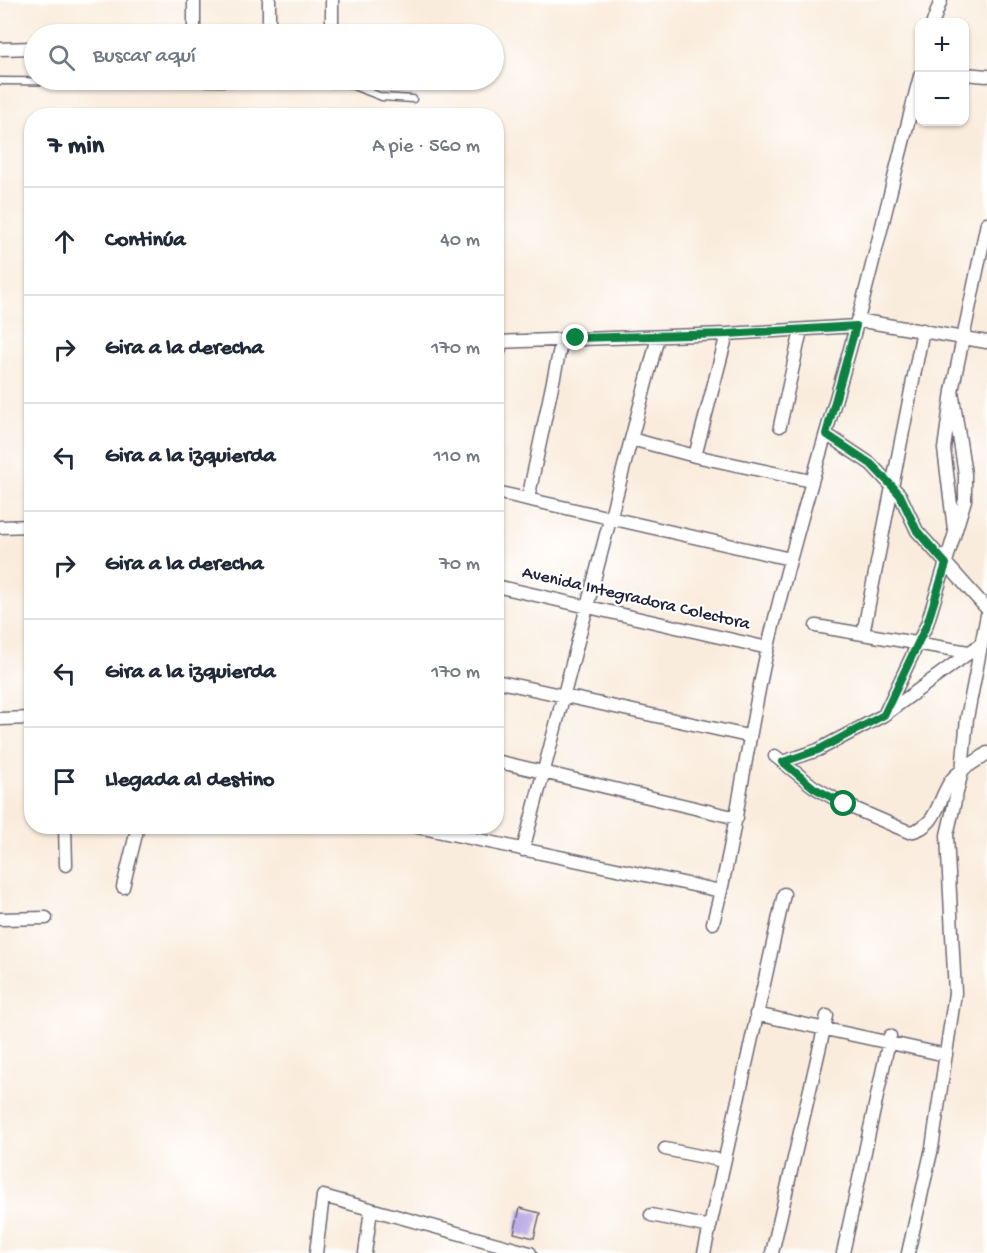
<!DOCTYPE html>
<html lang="es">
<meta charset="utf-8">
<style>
body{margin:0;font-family:"Gochi Hand",sans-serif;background:#f6f6f7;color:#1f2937}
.controls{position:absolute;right:18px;top:18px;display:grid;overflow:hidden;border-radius:12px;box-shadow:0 2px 4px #0004}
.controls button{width:54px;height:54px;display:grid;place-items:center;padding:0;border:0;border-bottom:2px solid #e0e1e3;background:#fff;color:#1f2937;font:30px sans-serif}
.stop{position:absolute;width:18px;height:18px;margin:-14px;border:4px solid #0b8043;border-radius:50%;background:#fff}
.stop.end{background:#0b8043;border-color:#fff;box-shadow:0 2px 6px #0008}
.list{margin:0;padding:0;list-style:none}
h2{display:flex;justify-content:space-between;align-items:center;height:78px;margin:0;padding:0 24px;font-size:26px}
h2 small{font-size:20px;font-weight:400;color:#747a83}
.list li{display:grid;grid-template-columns:39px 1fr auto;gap:18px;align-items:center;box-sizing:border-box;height:108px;padding:0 24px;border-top:2px solid #e0e1e3}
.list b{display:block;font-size:22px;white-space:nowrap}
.list em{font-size:20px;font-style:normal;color:#747a83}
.icon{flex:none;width:33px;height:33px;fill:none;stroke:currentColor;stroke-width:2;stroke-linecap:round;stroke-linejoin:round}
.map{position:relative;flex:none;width:987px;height:1253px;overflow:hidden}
.search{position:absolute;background:#fff;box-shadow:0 2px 4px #0004;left:24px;top:24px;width:480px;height:66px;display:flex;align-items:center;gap:15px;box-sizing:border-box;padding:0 21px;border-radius:33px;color:#747a83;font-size:22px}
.panel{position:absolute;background:#fff;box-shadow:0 2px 4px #0004;left:24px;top:108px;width:480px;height:726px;border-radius:24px}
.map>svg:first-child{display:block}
.building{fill:#bbade7}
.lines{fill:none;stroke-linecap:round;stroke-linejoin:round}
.lane-casing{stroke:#6e6974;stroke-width:9}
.street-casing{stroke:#6e6974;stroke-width:15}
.lane{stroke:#fff;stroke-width:6}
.street{stroke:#fff;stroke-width:12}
.route{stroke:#0b8043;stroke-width:8}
.labels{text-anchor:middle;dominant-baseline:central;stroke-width:4.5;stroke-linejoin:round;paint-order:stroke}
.street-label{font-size:18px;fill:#22223b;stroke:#fff}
</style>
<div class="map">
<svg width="987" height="1253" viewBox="0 0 987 1253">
<rect width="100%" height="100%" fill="#fff"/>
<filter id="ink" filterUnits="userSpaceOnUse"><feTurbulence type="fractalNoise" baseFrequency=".0167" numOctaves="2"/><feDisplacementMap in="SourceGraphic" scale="12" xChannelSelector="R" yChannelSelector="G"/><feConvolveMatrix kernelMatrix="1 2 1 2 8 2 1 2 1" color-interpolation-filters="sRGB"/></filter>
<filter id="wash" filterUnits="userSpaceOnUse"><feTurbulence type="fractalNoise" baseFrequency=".008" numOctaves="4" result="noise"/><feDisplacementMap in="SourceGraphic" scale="24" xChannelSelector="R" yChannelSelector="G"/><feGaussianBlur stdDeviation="1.35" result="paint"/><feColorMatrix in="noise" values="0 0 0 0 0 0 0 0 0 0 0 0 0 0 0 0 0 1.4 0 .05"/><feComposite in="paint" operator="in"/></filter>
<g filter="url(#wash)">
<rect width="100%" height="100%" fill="#faecdd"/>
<g id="blocks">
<!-- building -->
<path class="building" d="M520 1208 540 1213 534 1238 514 1233Z"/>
</g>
</g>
<g filter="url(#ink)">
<use href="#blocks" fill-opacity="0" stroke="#6e6974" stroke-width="1.5"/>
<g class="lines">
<!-- lane casing -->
<g class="lane-casing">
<path id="lane" d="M0 81 348 84 382 97 413 99"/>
</g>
<!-- street casing -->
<g class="street-casing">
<path id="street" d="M194 0V34
M269 0V34
M933 22 941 0
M332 34V0
M0 49 34 48
M964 74 987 76
M857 320 987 342
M496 342 727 334 856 326
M496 360 502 342
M780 426 801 330
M826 434 871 464 900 495 917 531 987 609
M631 439 695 456 811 481
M695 456 727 334
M496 492 790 559
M528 499 562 339
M0 527 32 526
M954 529 944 449 952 391 987 223
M496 586 768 648
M816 626 974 653
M863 634 923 330
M496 681 748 736
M884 715 927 624 965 500V474L952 391
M0 719 32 718
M775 756 814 787 844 804 909 832C939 827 937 799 952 779 961 768 977 762 987 753
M496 761 737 818
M783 762 818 750 884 715 981 644
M65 826 66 865
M413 826 721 891
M523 850 658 337
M123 887 138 826
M0 919 46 918
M713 923C737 832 747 738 768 647 793 539 827 434 856 327 878 244 898 160 920 76
M756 1014 946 1055
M665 1149 724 1161
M651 1215 710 1227
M316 1253 323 1196 530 1253
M365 1253 371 1210
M704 1253 784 894
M772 1253 827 1016
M843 1253 890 1036
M908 1253 932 1148 955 993 947 835 962 771 967 718 987 615"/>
</g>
<!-- lane -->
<use href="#lane" class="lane"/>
<!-- street -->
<use href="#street" class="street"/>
</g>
</g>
<g class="lines" filter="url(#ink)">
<!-- route -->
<path class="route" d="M576 338 727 334 856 326 826 434 871 464 892 486 900 495 917 531 946 564 927 624 884 715 818 750 783 762 814 788 844 804"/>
</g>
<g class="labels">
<!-- street labels -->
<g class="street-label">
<text transform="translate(636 599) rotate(13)">Avenida Integradora Colectora</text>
</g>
</g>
</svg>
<div class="controls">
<button>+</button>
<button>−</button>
</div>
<div class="stop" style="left:844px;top:804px"></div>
<div class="stop end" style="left:576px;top:338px"></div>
<div class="search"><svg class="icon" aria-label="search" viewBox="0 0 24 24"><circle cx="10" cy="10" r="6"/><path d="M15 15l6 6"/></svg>Buscar aquí</div>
<section class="panel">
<h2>7 min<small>A pie · 560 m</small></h2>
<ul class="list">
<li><svg class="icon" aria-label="ahead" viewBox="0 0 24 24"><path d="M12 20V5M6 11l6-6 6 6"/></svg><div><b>Continúa</b></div><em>40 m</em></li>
<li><svg class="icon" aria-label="right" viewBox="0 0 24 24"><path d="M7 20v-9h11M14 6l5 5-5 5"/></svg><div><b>Gira a la derecha</b></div><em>170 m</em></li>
<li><svg class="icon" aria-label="left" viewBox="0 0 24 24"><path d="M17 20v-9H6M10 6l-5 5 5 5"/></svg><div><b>Gira a la izquierda</b></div><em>110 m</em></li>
<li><svg class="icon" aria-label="right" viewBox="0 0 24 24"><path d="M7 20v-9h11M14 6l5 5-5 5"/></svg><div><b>Gira a la derecha</b></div><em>70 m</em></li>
<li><svg class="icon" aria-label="left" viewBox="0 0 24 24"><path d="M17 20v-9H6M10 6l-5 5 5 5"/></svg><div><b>Gira a la izquierda</b></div><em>170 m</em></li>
<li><svg class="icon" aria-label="arrive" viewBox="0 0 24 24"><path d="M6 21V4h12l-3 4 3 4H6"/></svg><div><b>Llegada al destino</b></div></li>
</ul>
</section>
</div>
